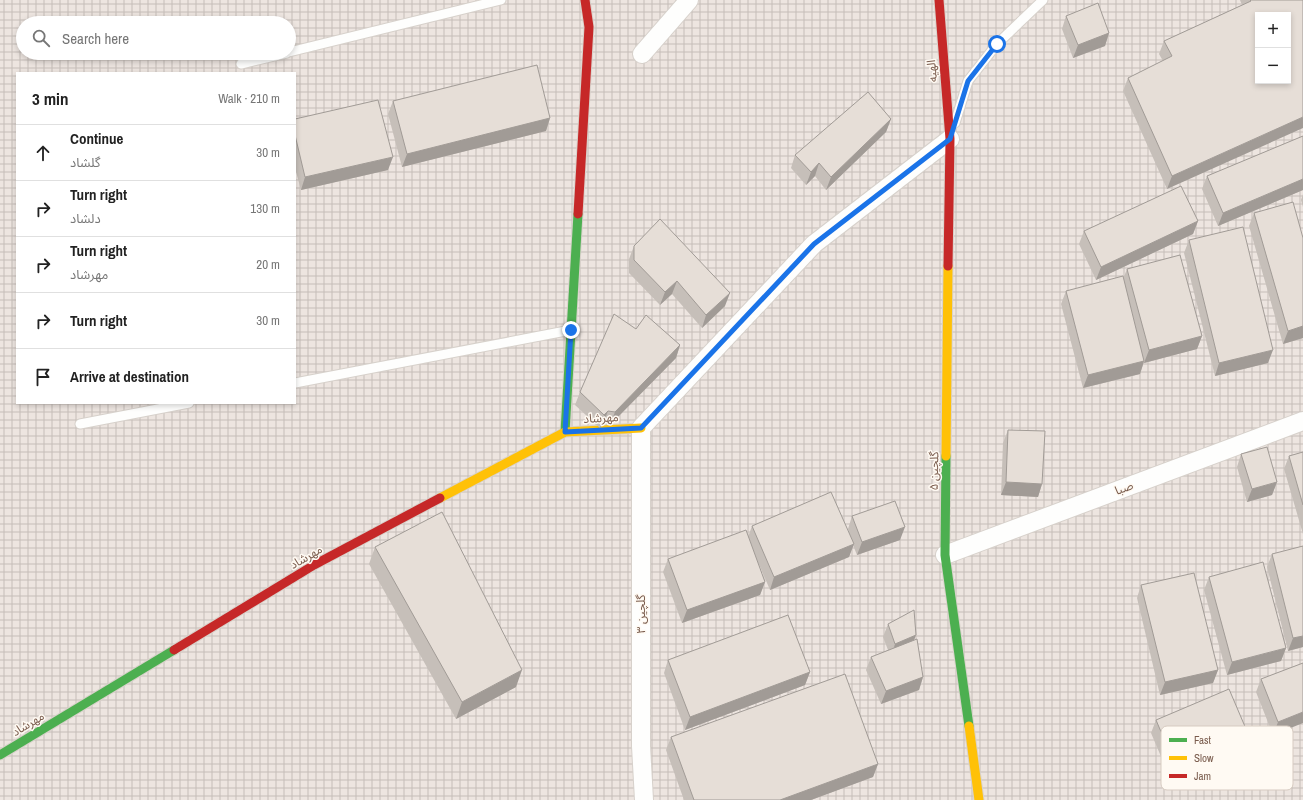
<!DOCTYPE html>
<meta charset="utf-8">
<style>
body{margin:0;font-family:"Archivo Narrow","Noto Sans Arabic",sans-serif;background:#f6f6f6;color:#222}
.controls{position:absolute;right:12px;top:12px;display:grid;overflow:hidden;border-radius:0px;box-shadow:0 2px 6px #0003}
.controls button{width:36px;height:36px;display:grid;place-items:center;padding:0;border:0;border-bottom:1px solid #e0e0e0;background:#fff;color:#222;font:20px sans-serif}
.stop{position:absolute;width:12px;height:12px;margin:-9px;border:3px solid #1a73e8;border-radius:50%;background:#fff}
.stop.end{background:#1a73e8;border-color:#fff;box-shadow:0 1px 4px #0008}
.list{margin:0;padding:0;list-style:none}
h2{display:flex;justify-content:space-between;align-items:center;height:52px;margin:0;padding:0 16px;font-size:17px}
h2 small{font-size:13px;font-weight:400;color:#767676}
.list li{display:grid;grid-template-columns:26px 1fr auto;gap:12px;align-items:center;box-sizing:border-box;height:56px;padding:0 16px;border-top:1px solid #e0e0e0}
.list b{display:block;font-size:15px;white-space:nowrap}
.list p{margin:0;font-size:13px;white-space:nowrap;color:#767676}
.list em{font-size:13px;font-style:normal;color:#767676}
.icon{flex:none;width:22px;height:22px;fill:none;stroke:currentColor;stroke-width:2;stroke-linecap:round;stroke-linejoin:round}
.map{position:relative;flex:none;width:1303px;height:800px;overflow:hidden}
.search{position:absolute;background:#fff;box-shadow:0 2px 6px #0003;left:16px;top:16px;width:280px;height:44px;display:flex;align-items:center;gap:10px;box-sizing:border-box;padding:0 14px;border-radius:22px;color:#767676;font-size:15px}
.panel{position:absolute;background:#fff;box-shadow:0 2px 6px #0003;left:16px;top:72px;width:280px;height:332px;border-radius:0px}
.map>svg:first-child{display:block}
.industrial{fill:url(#industrial-grid);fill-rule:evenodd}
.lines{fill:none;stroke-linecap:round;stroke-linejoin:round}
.lane-casing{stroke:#d7d1cb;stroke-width:11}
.street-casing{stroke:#d7d1cb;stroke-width:20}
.fast-casing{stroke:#d9d2cb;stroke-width:11}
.slow-casing{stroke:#d9d2cb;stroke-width:11}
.jam-casing{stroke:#d9d2cb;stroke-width:11}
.lane{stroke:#fefefd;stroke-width:9}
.street{stroke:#fefefd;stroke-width:18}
.fast{stroke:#4caf50;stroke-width:9}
.slow{stroke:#ffc107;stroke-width:9}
.jam{stroke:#c62828;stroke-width:9}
.wall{fill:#c6bfb9}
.shaded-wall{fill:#a19b96}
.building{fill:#e6ded7;stroke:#a19b96;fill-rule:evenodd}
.route{stroke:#1a73e8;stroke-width:5}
.labels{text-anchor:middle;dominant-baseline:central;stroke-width:3;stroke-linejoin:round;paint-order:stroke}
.street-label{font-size:12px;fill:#7a5c4d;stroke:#fffaf3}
.key{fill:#fffaf3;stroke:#d7cbc1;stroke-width:1}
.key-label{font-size:11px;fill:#7a5c4d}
</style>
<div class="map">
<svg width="1303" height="800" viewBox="0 0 1303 800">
<defs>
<pattern id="industrial-grid" width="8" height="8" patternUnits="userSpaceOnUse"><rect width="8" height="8" fill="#ede5e0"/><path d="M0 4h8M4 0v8" fill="none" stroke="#c5bdb8"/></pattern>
</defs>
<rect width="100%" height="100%" fill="#f9f5f0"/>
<!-- industrial -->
<path class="industrial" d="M0 0H1303V800H0ZM1258 15H1288V81H1258ZM23 23H289V53H23ZM17 73H295V403H17Z"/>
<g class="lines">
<!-- lane casing -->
<g class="lane-casing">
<path id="lane" d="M289 52 501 0
M241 64 287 53
M955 123 968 81 997 44 1043 0
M295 383 571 330
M80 424 189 403"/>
</g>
<!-- street casing -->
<g class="street-casing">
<path id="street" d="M642 54 689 0
M945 555 1303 421
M644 800 641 746V428L814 244 950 139"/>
</g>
<!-- fast casing -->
<g class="fast-casing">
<path id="fast" d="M565 432 578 214
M946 456 945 555 969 726
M0 755 174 650"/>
</g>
<!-- slow casing -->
<g class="slow-casing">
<path id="slow" d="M946 456 948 266
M440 498 565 432 641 428
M969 726 979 800"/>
</g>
<!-- jam casing -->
<g class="jam-casing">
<path id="jam" d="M939 0 950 139 948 266
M578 214 589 27 585 0
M174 650 314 565 440 498"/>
</g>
<!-- lane -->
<use href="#lane" class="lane"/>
<!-- street -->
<use href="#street" class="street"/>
<!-- fast -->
<use href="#fast" class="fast"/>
<!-- slow -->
<use href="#slow" class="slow"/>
<!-- jam -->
<use href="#jam" class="jam"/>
</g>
<!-- wall -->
<path class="wall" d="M1240 0H1303L1167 189 1123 91 1128 78 1163 61 1159 54 1164 41 1242 5Z
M1066 16 1109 33 1105 46 1073 58 1062 29Z
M393 101 550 118 546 131 402 167 388 114Z
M295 119 388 170 301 190 295 168Z
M891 119 886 132 826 190 815 176 806 185 791 168 795 155Z
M1303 136V190L1218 226 1202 189 1207 176Z
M1303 194V207L1301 200Z
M1254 213 1303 238V338L1283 344 1249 226Z
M1198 221 1193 234 1096 280 1079 244 1084 231Z
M1189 240 1268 363 1215 376 1184 253Z
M634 246 725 306 702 328 672 294 660 305 629 273V259Z
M1127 269 1202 336 1197 349 1144 363V362L1140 374 1083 388 1061 304 1066 291 1123 279Z
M636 329 680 345 676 358 610 425 603 424 600 428 575 405 580 392Z
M1008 430 1042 484 1038 497 1001 495 1003 443Z
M1303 452V534L1284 469 1289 456Z
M1241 454 1277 482 1272 495 1247 502 1237 467Z
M852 516 900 540 857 555 853 545 849 557 770 590 758 562 765 582 760 595 682 623 663 572 668 559 748 537 752 526 850 536 848 529Z
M375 547 516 687 456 719 369 564Z
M1272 554 1303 647 1288 651 1267 567Z
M1209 577 1286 648 1281 661 1227 675 1204 590Z
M1141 585 1218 670 1213 683 1160 695 1137 598Z
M888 624 916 635 914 640 923 677 919 690 881 704 866 670 871 657 888 650 883 637Z
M668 660 810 672 805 685 685 730 664 673Z
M1303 663 1273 735 1256 692 1261 679Z
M1156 720 1244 749 1171 780 1151 733Z
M671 737 878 764 873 777 811 800H684L666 750Z"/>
<!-- shaded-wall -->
<path class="shaded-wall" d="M1109 33 1105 46 1073 58 1078 45Z
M1303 117V128L1167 189 1172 176Z
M550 118 546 131 402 167 407 154Z
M891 119 886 132 826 190 831 177Z
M393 157 388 170 301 190 305 177Z
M819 163 815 176 806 185 811 172Z
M1303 179V190L1218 226 1223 213Z
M1198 221 1193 234 1096 280 1101 267Z
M677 281 672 294 660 305 665 292Z
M730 293 725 306 702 328 706 315Z
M1303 326V338L1283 344 1288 331Z
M1202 336 1197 349 1144 363 1149 350Z
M680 345 676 358 610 425 615 412Z
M1273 350 1268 363 1215 376 1219 363Z
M1144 361 1140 374 1083 388 1088 375Z
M608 411 603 424 600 428 604 415Z
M1006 482 1042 484 1038 497 1001 495Z
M1277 482 1272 495 1247 502 1252 489Z
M905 527 900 540 857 555 862 542Z
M854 544 849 557 770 590 774 577Z
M765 582 760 595 682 623 687 610Z
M916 635 911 648 891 657 895 644Z
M1303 636V647L1288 651 1293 638Z
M1286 648 1281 661 1227 675 1232 662Z
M522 670 516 687 456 719 462 702Z
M1218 670 1213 683 1160 695 1165 682Z
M810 672 805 685 685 730 690 717Z
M923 677 919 690 881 704 886 691Z
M1303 712V723L1273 735 1278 722Z
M1249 736 1244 749 1171 780 1176 767Z
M878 764 873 777 811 800H780Z"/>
<!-- building -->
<path class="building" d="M1250 0H1303V117L1172 176 1128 78 1172 56 1164 41 1251 1ZM1258 15H1288V81H1258Z
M1098 3 1109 33 1078 45 1066 16Z
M537 65 550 118 407 154 393 101Z
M868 92 891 119 831 177 819 163 811 172 795 155Z
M378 100 393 157 305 177 295 135V119Z
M1303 136V179L1223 213 1207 176Z
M1181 186 1198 221 1101 267 1084 231Z
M1293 202 1303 238V326L1288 331 1254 213Z
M660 219 730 293 706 315 677 281 665 292 634 260V246Z
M1243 227 1273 350 1219 363 1189 240Z
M1180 255 1202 336 1149 350 1127 269Z
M1123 276 1144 361 1088 375 1066 291Z
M614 314 636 329 646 315 680 345 615 412 608 411 604 415 580 392Z
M1008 430 1045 431 1042 484 1006 482Z
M1267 447 1277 482 1252 489 1241 454Z
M1303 452V505L1289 456Z
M831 492 854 544 774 577 752 526Z
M895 501 905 527 862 542 852 516Z
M442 512 522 670 462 702 375 547Z
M746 530 765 582 687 610 668 559Z
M1303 546V636L1293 638 1272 554Z
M1263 562 1286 648 1232 662 1209 577Z
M1194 573 1218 670 1165 682 1141 585Z
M914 610 916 635 895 644 888 624Z
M788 615 810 672 690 717 668 660Z
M917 639 923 677 886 691 871 657Z
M1303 663V712L1278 722 1261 679Z
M845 674 878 764 780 800H694L671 737Z
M1229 689 1249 736 1176 767 1156 720Z"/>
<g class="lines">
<!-- route -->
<path class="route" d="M571 330 565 432 641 428 814 244 950 139 968 81 997 44"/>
</g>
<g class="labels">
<!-- street labels -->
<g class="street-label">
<text transform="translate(932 71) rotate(-95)">الهیه</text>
<text transform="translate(601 418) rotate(-3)">مهرشاد</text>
<text transform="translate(934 471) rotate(-89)">گلچین ۵</text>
<text transform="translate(1124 488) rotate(-21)">صبا</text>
<text transform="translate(306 557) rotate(-30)">مهرشاد</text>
<text transform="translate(641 614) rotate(-90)">گلچین ۳</text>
<text transform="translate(28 724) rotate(-31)">مهرشاد</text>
</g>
</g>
<!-- legend -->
<rect x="1161" y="726" width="132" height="64" rx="6" class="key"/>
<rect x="1169" y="738" width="18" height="4" fill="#4caf50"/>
<rect x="1169" y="756" width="18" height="4" fill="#ffc107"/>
<rect x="1169" y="774" width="18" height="4" fill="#c62828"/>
<g class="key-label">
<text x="1194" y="744">Fast</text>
<text x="1194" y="762">Slow</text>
<text x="1194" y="780">Jam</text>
</g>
</svg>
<div class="controls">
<button>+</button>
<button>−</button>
</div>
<div class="stop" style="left:997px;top:44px"></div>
<div class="stop end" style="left:571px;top:330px"></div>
<div class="search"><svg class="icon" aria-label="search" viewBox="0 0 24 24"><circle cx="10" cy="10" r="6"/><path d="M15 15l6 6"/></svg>Search here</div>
<section class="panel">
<h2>3 min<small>Walk · 210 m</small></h2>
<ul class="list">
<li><svg class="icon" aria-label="ahead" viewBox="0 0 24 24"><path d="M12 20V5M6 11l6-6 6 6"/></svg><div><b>Continue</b><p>گلشاد</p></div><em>30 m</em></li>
<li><svg class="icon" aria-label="right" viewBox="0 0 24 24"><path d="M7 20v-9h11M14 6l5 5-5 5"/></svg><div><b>Turn right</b><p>دلشاد</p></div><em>130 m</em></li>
<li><svg class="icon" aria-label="right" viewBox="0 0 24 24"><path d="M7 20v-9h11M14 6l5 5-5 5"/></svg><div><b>Turn right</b><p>مهرشاد</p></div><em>20 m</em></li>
<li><svg class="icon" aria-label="right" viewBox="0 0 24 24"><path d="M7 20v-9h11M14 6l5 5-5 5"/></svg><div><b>Turn right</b></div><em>30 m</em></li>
<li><svg class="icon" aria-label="arrive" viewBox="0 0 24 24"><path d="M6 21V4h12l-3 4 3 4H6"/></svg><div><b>Arrive at destination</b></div></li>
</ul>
</section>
</div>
